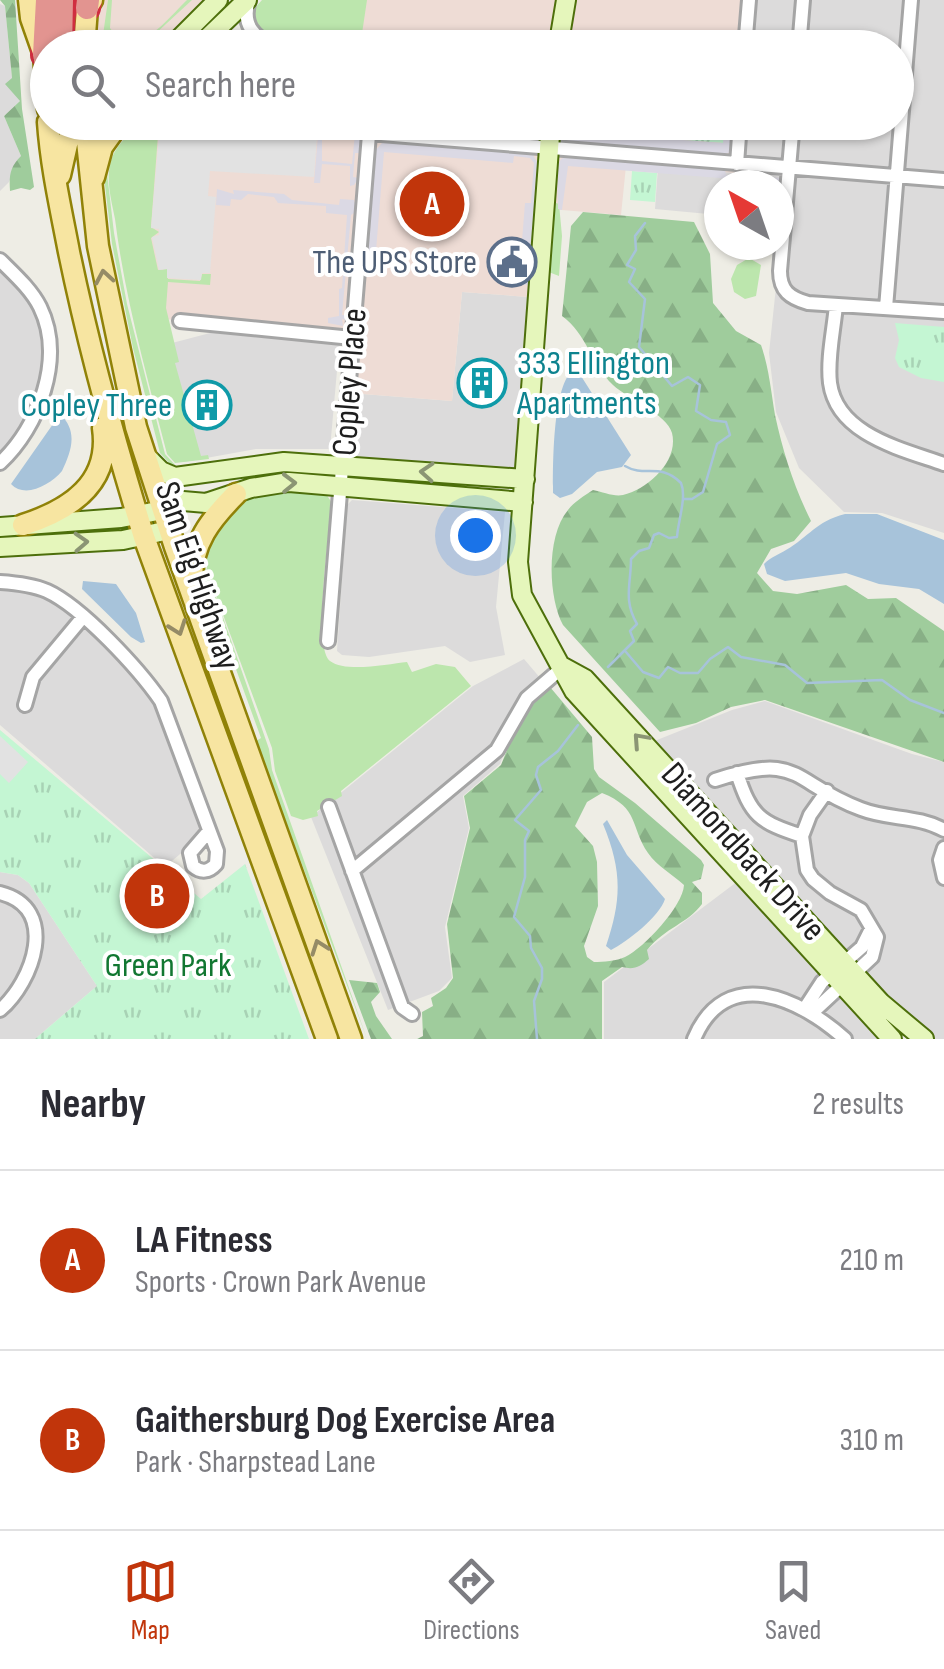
<!DOCTYPE html>
<meta charset="utf-8">
<style>
body{margin:0;font-family:"Sofia Sans Condensed",sans-serif;background:#f7f7f7;color:#2b2b33}
.compass{position:absolute;left:704px;top:170px;width:90px;height:90px;border-radius:50%;background:#fff;box-shadow:0 2px 8px #0004;rotate:320deg}
.you{position:absolute;left:475px;top:535px;width:35px;height:35px;margin:-25px;border:8px solid #fff;border-radius:50%;background:#1a73e8;box-shadow:0 0 0 15px #1a73e833}
.badge{display:grid;place-items:center;width:65px;height:65px;border-radius:50%;background:#c1350b;color:#fff;font-size:32px;font-weight:700}
.pin{position:absolute;translate:-50% -50%;border:5px solid #fff;box-shadow:0 2px 10px #0006}
.list{margin:0;padding:0;list-style:none}
h2{display:flex;justify-content:space-between;align-items:center;height:130px;margin:0;padding:0 40px;font-size:42px}
h2 small{font-size:32px;font-weight:400;color:#7c7c81}
.list li{display:grid;grid-template-columns:65px 1fr auto;gap:30px;align-items:center;box-sizing:border-box;height:180px;padding:0 40px;border-top:2px solid #e1e1e2}
.list b{display:block;font-size:38px;white-space:nowrap}
.list p{margin:0;font-size:32px;white-space:nowrap;color:#7c7c81}
.list em{font-size:32px;font-style:normal;color:#7c7c81}
.icon{flex:none;width:55px;height:55px;fill:none;stroke:currentColor;stroke-width:2;stroke-linecap:round;stroke-linejoin:round}
.map{position:relative;flex:none;width:944px;height:1039px;overflow:hidden}
.search{position:absolute;background:#fff;box-shadow:0 2px 8px #0004;left:30px;right:30px;top:30px;height:110px;display:flex;align-items:center;gap:25px;box-sizing:border-box;padding:0 35px;border-radius:55px;color:#7c7c81;font-size:38px}
.sheet{height:490px;background:#fff}
nav{display:flex;justify-content:space-around;align-items:center;box-sizing:border-box;height:140px;border-top:2px solid #e1e1e2;background:#fff;font-size:28px;color:#7c7c81}
nav a{display:grid;justify-items:center;gap:5px}
nav .on{color:#c1350b}
.map>svg:first-child{display:block}
.residential{fill:#dcdbdb}
.commercial{fill:#eedcd5}
.grass{fill:#bce6ad}
.forest{fill:url(#forest-firs);fill-rule:evenodd}
.park{fill:url(#park-tufts)}
.parking{fill:#e2e2e2}
.plaza{fill:#dbd9e4}
.water{fill:#a7c3da}
.lines{fill:none;stroke-linecap:round;stroke-linejoin:round}
.stream{stroke:#a7c3da;stroke-width:2.5}
.street-casing{stroke:#a5a5a5;stroke-width:18}
.secondary-casing{stroke:#4d6f0b;stroke-width:22}
.primary-casing{stroke:#908208;stroke-width:25}
.highway-casing{stroke:#d02e40;stroke-width:28}
.street{stroke:#fff;stroke-width:12}
.secondary{stroke:#e5f6bb;stroke-width:18}
.primary{stroke:#f7e5a1;stroke-width:20}
.highway{stroke:#e29490;stroke-width:22}
.oneway{stroke:#958b66}
.oneway2{stroke:#8b9574}
.labels{text-anchor:middle;dominant-baseline:central;stroke-width:8;stroke-linejoin:round;paint-order:stroke}
.service-label{font-size:35px;fill:#4e5e75;stroke:#fff;text-anchor:end}
.culture-label{font-size:35px;fill:#0d838f;stroke:#fff;text-anchor:start}
.street-label{font-size:35px;fill:#1e1e1e;stroke:#fff}
.park-label{font-size:35px;fill:#117731;stroke:#fff}
</style>
<div class="map">
<svg width="944" height="1039" viewBox="0 0 944 1039">
<defs>
<pattern id="forest-firs" width="22" height="20" patternUnits="userSpaceOnUse" patternTransform="scale(2.5)"><rect width="22" height="20" fill="#9fcc9c"/><path d="M5 1l3.5 6h-7zM16 11l3.5 6h-7z" fill="#88af86"/></pattern>
<pattern id="park-tufts" width="24" height="20" patternUnits="userSpaceOnUse" patternTransform="scale(2.5)"><rect width="24" height="20" fill="#c4f6d3"/><path d="M3 7l-1-3M5 7V3M7 7l1-3M15 17l-1-3M17 17v-4M19 17l1-3" fill="none" stroke="#a8d2b5"/></pattern>
</defs>
<rect width="100%" height="100%" fill="#eeede5"/>
<!-- residential -->
<path class="residential" d="M750 0H944V533L882 513 844 512 799 468 776 412 769 353 783 221 779 185H719V215L655 209 658 167 741 123 896 122V48L747 47Z
M0 4 5 6 12 78 20 101 4 116 21 156 9 182 0 191Z
M0 262 38 306 47 350 34 415 0 461Z
M462 292 542 298 528 478 345 465 350 393 452 401Z
M233 327 340 337 330 449H256L184 462 153 348Z
M352 500 505 512 496 607 505 655 470 662 445 646 369 657 342 655 337 651 347 505Z
M0 583 62 600 148 682 208 830 165 867 0 725Z
M524 659 547 686 517 717 500 764 463 796 469 828 445 927 452 978 439 991 388 1010 311 817 473 686Z
M765 701 912 754 944 762V1039H926L647 744 732 710Z
M0 872 18 875 29 883 97 986 35 1039H0Z
M742 878 890 1039H604V982Z"/>
<!-- commercial -->
<path class="commercial" d="M97 0H215L167 47H94L87 34Z
M279 0H750L747 47 228 48Z
M146 123H741L736 173 626 166 621 215 550 209 542 298 462 292 452 401 350 393 353 338 145 317Z"/>
<!-- grass -->
<path class="grass" d="M108 0H112L110 28C134 65 167 19 187 0H192L141 47H105L103 35Z
M262 0H367L360 47 281 42 270 39 253 25V10Z
M141 123H167L162 128 167 134 158 135 151 227 159 232 151 238 158 270 167 269 168 279 200 281 202 274H211L210 285 168 282 166 308 179 362 175 363 201 456 208 455 209 459 175 463 167 454C147 376 125 299 115 219 112 203 106 182 110 165 114 146 128 135 141 123Z
M113 145 115 146 107 173 114 233 127 304 165 454 176 466 175 469 160 453 133 348 112 244 104 177Z
M556 203 559 204 562 236 559 276 546 271Z
M749 258 761 265 756 296 745 299 734 292 731 279 737 265Z
M283 490 326 494 332 503C330 527 312 647 330 661 346 673 388 664 407 662L412 672 436 664 455 667 471 686 341 791 342 796 317 811 318 816 303 820 291 816 275 771 272 748 207 571C202 520 236 496 283 490Z
M204 563 269 749 272 770 367 1039 256 741 261 738 201 573Z"/>
<!-- forest -->
<path class="forest" d="M0 0H15L22 109 34 187 30 190 21 188 10 191C9 175 10 167 21 156L4 116 20 101 5 84 12 78 5 6Z
M583 212 694 222 710 254 713 303 736 331 761 345C769 368 771 391 775 415 783 452 794 487 811 521L794 541 771 549 757 573 773 591 797 594 846 585 868 599 896 598 944 631V762L765 700 731 707 696 723 660 732 563 625C548 597 546 536 568 510 574 502 584 496 593 490 603 492 614 497 623 495 648 489 679 461 672 433 667 414 628 399 613 385 591 364 587 334 562 316L571 226Z
M550 687 592 737 594 769 599 777 635 803 701 860 704 865 701 879 692 882 702 893V904C687 924 666 927 647 950L649 959C640 967 634 970 622 967L602 981V1039H417L423 1036 422 1012 433 1006 431 998 446 988 453 978 447 924 470 828 464 796 501 765 521 715ZM602 793C640 808 630 827 648 853 657 866 672 874 684 885 683 906 644 948 625 957 617 961 603 962 594 962L587 957 584 946 598 906 597 862 593 846 575 826 587 802Z
M349 980 377 983 380 992 371 1002 376 1016 392 1039H371Z"/>
<!-- park -->
<path class="park" d="M629 123H725L724 143 628 136Z
M632 171 657 173 655 202 630 200Z
M895 323 944 327V382L921 378 899 367 895 358 899 340Z
M0 730 201 899 245 864 309 1039H35L97 986 29 883 18 875 0 872Z"/>
<!-- parking -->
<path class="parking" d="M168 122 318 123 314 177 210 171 208 196 216 197 210 273H202L201 280 167 278V269L159 270 152 237 159 235V229L151 228 159 135H166L162 128Z
M0 736 28 762 9 783 0 774Z"/>
<!-- plaza -->
<path class="plaza" d="M560 122 578 123V135L621 139 623 123H629L628 136 723 143 725 123H733L734 141 730 152 721 156 577 145 563 139Z
M319 123H322V161L352 164 356 123H364L361 153H355L353 177 359 178 354 185 350 186V166L322 164 320 183H314Z
M379 123H440L528 129 529 123H543L539 135 529 140 517 137 389 129Z
M389 141 533 155 539 165 533 281 530 285 509 284 504 278V275L519 279 525 203H531L534 163 530 158 514 156 513 163 384 152 375 263 367 260 374 152 382 143Z
M570 155 725 170 726 175 783 178V183L568 166 562 210 558 209 557 167 561 159Z
M217 189 234 194 233 190 284 194 292 200 311 202 339 205 340 199 354 200 357 211 351 215 342 315H348V321L342 319 343 326 328 323V318L339 316V289L342 288 347 215 326 213V206L278 203 274 197 248 194 241 200 231 199 230 206 216 205Z"/>
<!-- water -->
<path class="water" d="M576 368 631 455 622 467 597 472 572 494 560 498 553 493C553 467 552 379 576 368Z
M60 414C78 431 72 450 62 471 50 485 25 499 11 484Z
M845 514H877L944 540V604L919 589 879 584 846 573 785 581 767 574 764 564C771 557 778 555 786 550 810 536 815 522 845 514Z
M83 581 116 584 136 613 145 642 141 643 131 637 82 589Z
M607 820 627 855 665 899C660 916 627 942 611 950L606 946C622 899 622 870 603 824Z"/>
<g class="lines">
<!-- stream -->
<path class="stream" d="M645 223 635 236 636 250 627 265 635 269 629 282 645 299 639 347 672 386 688 377 700 385 696 411 711 420 726 422 730 435 717 444 703 492 692 499H683
M626 652 643 672 659 678 668 667 680 673H698L710 659 728 647 741 657 785 665 807 683 882 680 910 700 944 713
M608 667 634 641 630 631 637 624C623 600 631 584 631 559L639 551 649 548 654 535 659 533 669 538 677 537C678 521 687 497 681 483 660 462 645 478 625 466
M537 1039 534 1001 542 979V968L531 948 530 936 514 917 525 877V840L529 831 515 820 541 790 536 775 538 767 558 751 578 725"/>
<!-- street casing -->
<g class="street-casing">
<path id="street" d="M249 0C241 25 254 37 275 48
M209 37H224L248 48
M745 48 749 0
M799 48 803 0
M793 122 780 271C780 291 790 298 808 303L944 312
M369 133 944 180
M737 164 740 122
M0 260C14 274 31 289 40 307 65 358 39 427 0 463
M836 305C834 329 827 358 830 383 837 435 902 449 944 464
M886 308 911 0
M180 321 352 338
M0 582C15 583 33 585 47 591 82 607 139 669 161 701L217 851 216 864C209 872 201 873 193 866L190 853 209 831
M328 641 370 122
M25 705 33 677 83 617
M737 773C751 816 759 822 802 836L807 870 813 879 830 893 861 910 877 937 872 957 813 1012
M715 780C802 751 791 783 861 809 889 820 917 815 944 830
M329 807 402 1007 412 1014
M802 836 810 815 827 791
M944 848 940 860 944 878
M352 871 497 750 527 698 563 667
M0 893C60 908 33 982 0 1010
M805 1008 822 982 862 947 871 929
M694 1039C726 963 801 999 845 1039"/>
</g>
<!-- secondary casing -->
<g class="secondary-casing">
<path id="secondary" d="M170 48 218 0
M197 48 247 0
M558 48 566 0
M551 122 518 562 522 595 574 691 892 1039
M145 455 161 471 175 477 284 462 525 479
M160 499 206 503 251 488 289 482 523 502
M0 527 121 518 163 510
M0 547 123 540 169 530
M563 667 585 679 881 1003 924 1039"/>
</g>
<!-- primary casing -->
<g class="primary-casing">
<path id="primary" d="M29 0 31 18 44 55 48 109
M84 48 87 8 92 0
M48 122C51 166 61 210 69 252 89 349 115 443 144 537L327 1039
M85 122 98 246 136 427 175 547 351 1039
M60 175 68 140 79 122
M94 177 102 147 120 122
M23 525C70 510 111 483 103 428
M192 580C192 543 210 520 236 494"/>
</g>
<!-- highway casing -->
<g class="highway-casing">
<path id="highway" d="M87 8 88 0
M61 48 62 0
M44 55 47 0"/>
</g>
<!-- street -->
<use href="#street" class="street"/>
<!-- secondary -->
<use href="#secondary" class="secondary"/>
<!-- primary -->
<use href="#primary" class="primary"/>
<!-- highway -->
<use href="#highway" class="highway"/>
</g>
<!-- one-way arrows -->
<defs><path id="oneway-chevron" d="M-2-3.5L2.5 0L-2 3.5" fill="none" stroke-width="1.6" stroke-linecap="round" stroke-linejoin="round" transform="scale(2.5)"/></defs>
<g class="oneway">
<use href="#oneway-chevron" transform="translate(104 277) rotate(-100)"/>
<use href="#oneway-chevron" transform="translate(178 628) rotate(70)"/>
<use href="#oneway-chevron" transform="translate(319 947) rotate(-110)"/>
</g>
<g class="oneway2">
<use href="#oneway-chevron" transform="translate(427 472) rotate(-176)"/>
<use href="#oneway-chevron" transform="translate(289 483) rotate(-1)"/>
<use href="#oneway-chevron" transform="translate(81 542) rotate(-3)"/>
<use href="#oneway-chevron" transform="translate(640 740) rotate(-132)"/>
</g>
<!-- icons -->
<defs>
<g id="civic-ring" transform="scale(2.5)"><circle r="9.5" fill="#fff" stroke="#5c6f8a" stroke-width="1.5"/><path d="M-.6-6.5H3V-4.5H.6V-3L4-1V1h2V6H-6V1h2V-1L-.6-3ZM-1.2 2.5V6h2.4V2.5Z" fill="#5c6f8a"/></g>
<g id="building-ring" transform="scale(2.5)"><circle r="9.5" fill="#fff" stroke="#0f9aa8" stroke-width="1.5"/><path d="M-4-6H4V6H1V3H-1V6H-4ZM-2.5-4.3h1.7v1.8h-1.7ZM.8-4.3h1.7v1.8H.8ZM-2.5-1h1.7V.8h-1.7ZM.8-1h1.7V.8H.8Z" fill="#0f9aa8"/></g>
</defs>
<g fill-rule="evenodd">
<use href="#civic-ring" x="512" y="262"/>
<use href="#building-ring" x="482" y="383"/>
<use href="#building-ring" x="207" y="405"/>
</g>
<g class="labels">
<!-- service labels -->
<g class="service-label">
<text x="477" y="262">The UPS Store</text>
</g>
<!-- culture labels -->
<g class="culture-label">
<text x="517" y="363">333 Ellington<tspan x="517" dy="40">Apartments</tspan></text>
<text x="172" y="405" text-anchor="end">Copley Three</text>
</g>
<!-- street labels -->
<g class="street-label">
<text transform="translate(350 382) rotate(-86)">Copley Place</text>
<text transform="translate(197 576) rotate(71)">Sam Eig Highway</text>
<text transform="translate(743 852) rotate(48)">Diamondback Drive</text>
</g>
<!-- park labels -->
<g class="park-label">
<text x="168" y="965">Green Park</text>
</g>
</g>
</svg>
<svg class="compass" viewBox="-18 -18 36 36"><path d="M0-13l5 13h-10z" fill="#e53935"/><path d="M0 13l5-13h-10z" fill="#7c7c81"/></svg>
<div class="you"></div>
<div class="pin badge" style="left:432px;top:204px">A</div>
<div class="pin badge" style="left:157px;top:896px">B</div>
<div class="search"><svg class="icon" aria-label="search" viewBox="0 0 24 24"><circle cx="10" cy="10" r="6"/><path d="M15 15l6 6"/></svg>Search here</div>
</div>
<section class="sheet">
<h2>Nearby<small>2 results</small></h2>
<ul class="list">
<li><span class="badge">A</span><div><b>LA Fitness</b><p>Sports · Crown Park Avenue</p></div><em>210 m</em></li>
<li><span class="badge">B</span><div><b>Gaithersburg Dog Exercise Area</b><p>Park · Sharpstead Lane</p></div><em>310 m</em></li>
</ul>
</section>
<nav>
<a class="on"><svg class="icon" aria-label="map" viewBox="0 0 24 24"><path d="M3 6l6-2 6 2 6-2v14l-6 2-6-2-6 2zM9 4v14M15 6v14"/></svg>Map</a>
<a><svg class="icon" aria-label="directions" viewBox="0 0 24 24"><path d="M12 3l9 9-9 9-9-9zM9 14v-3h6M13 9l2 2-2 2"/></svg>Directions</a>
<a><svg class="icon" aria-label="saved" viewBox="0 0 24 24"><path d="M7 4h10v16l-5-4-5 4z"/></svg>Saved</a>
</nav>
